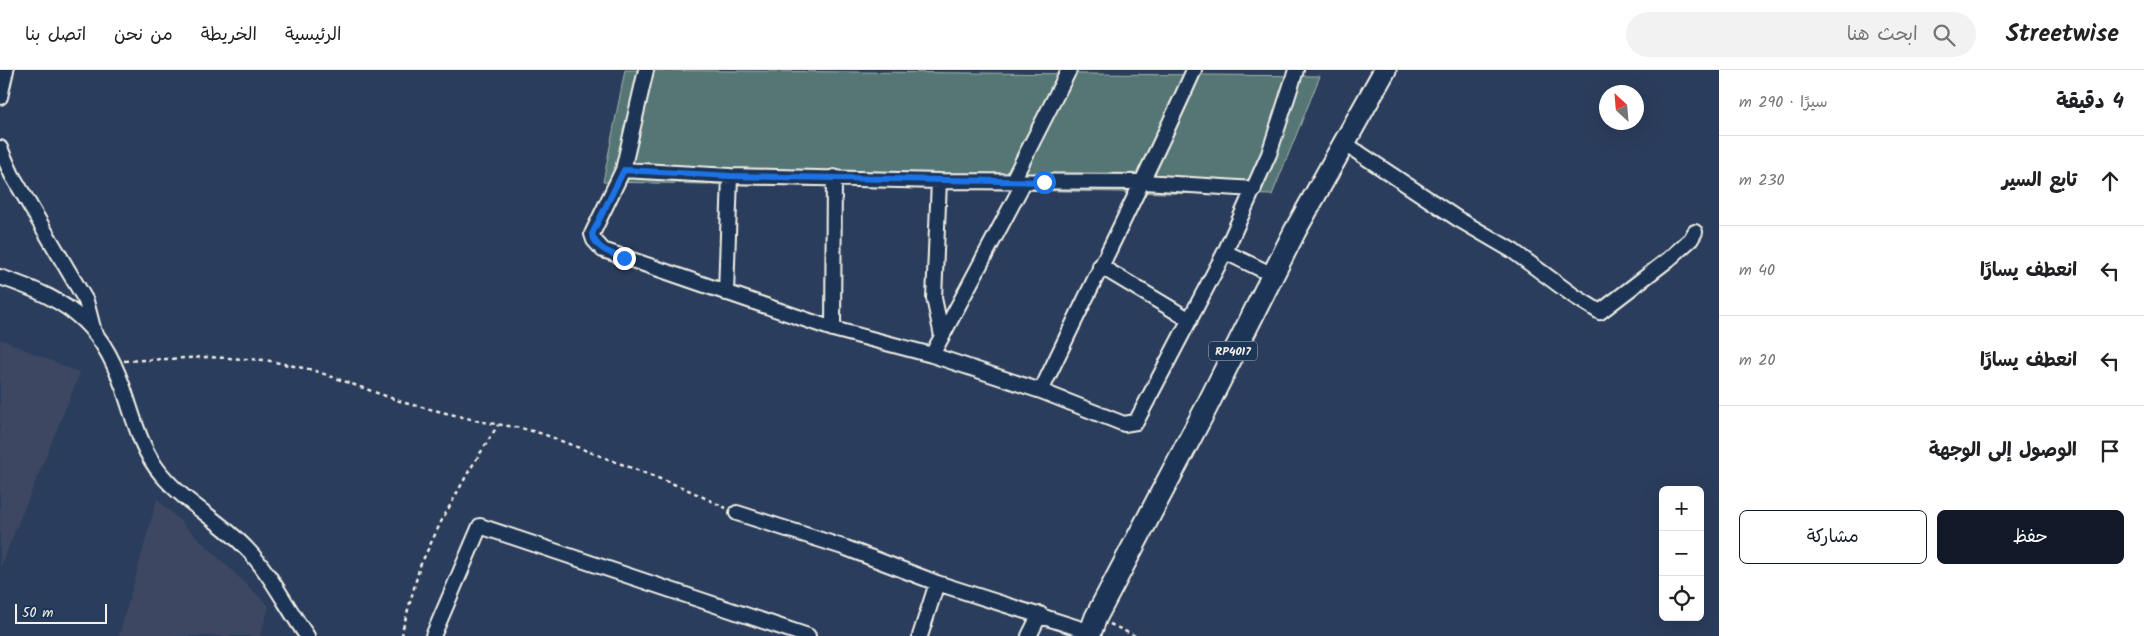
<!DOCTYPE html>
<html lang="ar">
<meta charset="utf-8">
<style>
body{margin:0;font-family:Kalam,"Playpen Sans Arabic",sans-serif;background:#f2f2f2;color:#202124;direction:rtl}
.controls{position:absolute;right:15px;bottom:15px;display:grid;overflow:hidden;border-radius:8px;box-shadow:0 5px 20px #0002}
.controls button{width:45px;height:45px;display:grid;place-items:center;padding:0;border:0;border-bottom:1px solid #e0e0e0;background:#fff;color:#202124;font:25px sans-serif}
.compass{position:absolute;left:1599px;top:15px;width:45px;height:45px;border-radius:50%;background:#fff;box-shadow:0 5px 20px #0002;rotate:334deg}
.scale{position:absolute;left:15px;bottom:12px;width:92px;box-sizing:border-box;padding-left:5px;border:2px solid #f4f1e8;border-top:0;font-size:14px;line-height:18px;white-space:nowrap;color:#f4f1e8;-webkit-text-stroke:4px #1d3557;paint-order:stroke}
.stop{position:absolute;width:15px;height:15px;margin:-11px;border:4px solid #1a73e8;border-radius:50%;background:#fff}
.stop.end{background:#1a73e8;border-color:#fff;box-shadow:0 1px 5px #0008}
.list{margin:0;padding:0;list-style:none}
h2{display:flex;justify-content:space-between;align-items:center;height:65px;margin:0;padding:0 20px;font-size:21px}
h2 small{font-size:16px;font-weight:400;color:#757577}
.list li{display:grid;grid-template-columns:32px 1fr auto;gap:15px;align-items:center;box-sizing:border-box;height:90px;padding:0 20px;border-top:1px solid #e0e0e0}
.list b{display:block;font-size:19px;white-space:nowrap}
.list em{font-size:16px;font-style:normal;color:#757577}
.actions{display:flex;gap:10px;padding:15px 20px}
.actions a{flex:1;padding:11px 0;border:1px solid #111827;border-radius:8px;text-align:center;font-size:18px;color:#111827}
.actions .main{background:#111827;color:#fff}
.icon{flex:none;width:28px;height:28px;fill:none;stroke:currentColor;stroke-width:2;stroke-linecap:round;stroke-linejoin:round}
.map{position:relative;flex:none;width:1719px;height:566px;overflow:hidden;direction:ltr}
header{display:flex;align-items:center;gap:30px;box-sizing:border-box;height:70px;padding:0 25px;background:#fff;border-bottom:1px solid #e0e0e0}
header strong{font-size:24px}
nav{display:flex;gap:28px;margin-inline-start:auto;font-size:18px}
.search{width:350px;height:45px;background:#f2f2f2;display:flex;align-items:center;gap:12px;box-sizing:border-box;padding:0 18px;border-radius:28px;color:#757577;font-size:19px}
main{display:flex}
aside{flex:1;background:#fff}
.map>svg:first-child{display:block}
.built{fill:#3c4762}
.green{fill:#557675;stroke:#a4b4ae}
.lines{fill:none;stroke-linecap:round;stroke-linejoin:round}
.street-casing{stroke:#f4f1e8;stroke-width:18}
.primary-casing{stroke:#f4f1e8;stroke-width:25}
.path{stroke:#f4f1e8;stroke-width:2.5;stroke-dasharray:4 4;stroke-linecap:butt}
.street{stroke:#1d3557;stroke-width:14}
.primary{stroke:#1d3557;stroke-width:21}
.route{stroke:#1a73e8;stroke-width:6}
.labels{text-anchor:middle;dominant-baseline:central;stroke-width:4;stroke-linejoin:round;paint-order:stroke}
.shield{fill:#1d3557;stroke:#b4b9bc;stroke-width:1}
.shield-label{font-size:12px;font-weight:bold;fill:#f4f1e8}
</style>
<header>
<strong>Streetwise</strong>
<div class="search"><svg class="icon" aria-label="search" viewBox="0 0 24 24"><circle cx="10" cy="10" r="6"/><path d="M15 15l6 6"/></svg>ابحث هنا</div>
<nav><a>الرئيسية</a><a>الخريطة</a><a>من نحن</a><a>اتصل بنا</a></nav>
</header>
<main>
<aside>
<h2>4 دقيقة<small>سيرًا · 290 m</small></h2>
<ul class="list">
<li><svg class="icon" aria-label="ahead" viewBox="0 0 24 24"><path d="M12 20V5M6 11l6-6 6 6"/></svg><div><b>تابع السير</b></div><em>230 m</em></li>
<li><svg class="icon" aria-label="left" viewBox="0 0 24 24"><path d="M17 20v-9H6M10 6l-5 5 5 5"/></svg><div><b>انعطف يسارًا</b></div><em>40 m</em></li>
<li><svg class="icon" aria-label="left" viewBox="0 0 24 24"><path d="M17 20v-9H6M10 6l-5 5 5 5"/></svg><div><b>انعطف يسارًا</b></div><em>20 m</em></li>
<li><svg class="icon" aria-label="arrive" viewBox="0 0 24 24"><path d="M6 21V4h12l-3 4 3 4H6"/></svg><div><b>الوصول إلى الوجهة</b></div></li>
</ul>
<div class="actions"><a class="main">حفظ</a><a>مشاركة</a></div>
</aside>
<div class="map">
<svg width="1719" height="566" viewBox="0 0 1719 566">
<rect width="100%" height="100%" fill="#2b3d5c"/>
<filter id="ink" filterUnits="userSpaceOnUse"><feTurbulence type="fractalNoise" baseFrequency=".02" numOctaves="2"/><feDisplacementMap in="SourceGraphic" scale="10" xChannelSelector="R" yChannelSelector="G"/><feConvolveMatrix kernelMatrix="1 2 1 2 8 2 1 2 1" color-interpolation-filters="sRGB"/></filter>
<g filter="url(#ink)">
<!-- built -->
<path class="built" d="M0 269 80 303 0 498Z
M157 429 269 536 260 566H119Z"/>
<!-- green -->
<path class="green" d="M625 0 1320 6 1272 125 603 112Z"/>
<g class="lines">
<!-- street casing -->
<g class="street-casing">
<path id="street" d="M646 0 623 100 730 106 939 111 1144 112 1254 119
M1194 0C1146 108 1092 213 1041 321L1124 354 1136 352 1225 182 1269 84 1296 0
M0 27 6 0
M1344 73 1458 149 1513 181 1574 226 1600 242 1669 189 1691 169 1695 162
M0 78 12 105 86 231 93 258
M623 100 592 164 594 170 603 180 833 259 932 285 1041 321
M939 111 934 228 942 266
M1012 112 1069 0
M1225 182 1273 205
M1100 196 1190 250
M0 207C75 232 104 256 128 332 136 357 144 384 161 404 186 434 221 451 247 479 271 504 287 538 307 566
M726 223 730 106
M833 259 834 107
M932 285 1024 112
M737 443 846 478 937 513 1091 562
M433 566 480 456 808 566
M920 566 937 513
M1029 566 1040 544"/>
</g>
<!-- primary casing -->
<g class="primary-casing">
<path id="primary" d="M1089 566 1096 547 1204 342 1295 161 1385 0"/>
</g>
<!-- path -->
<path class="path" d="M124 291 207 287 265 290 313 300 405 333 483 352 521 358 543 364 684 418 726 438
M1110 554 1135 566
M402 566 403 558 420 496 441 452 469 401 498 355"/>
<!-- street -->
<use href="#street" class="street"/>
<!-- primary -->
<use href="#primary" class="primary"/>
</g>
</g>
<g class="lines" filter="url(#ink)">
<!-- route -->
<path class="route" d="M624 188C610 183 597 180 592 164L624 100 730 106 1044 112"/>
</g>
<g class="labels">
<!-- shield labels -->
<rect class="shield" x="1209" y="271.5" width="48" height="19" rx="4"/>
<g class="shield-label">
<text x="1233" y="281">RP4017</text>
</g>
</g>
</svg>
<div class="controls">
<button>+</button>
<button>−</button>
<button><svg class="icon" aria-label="locate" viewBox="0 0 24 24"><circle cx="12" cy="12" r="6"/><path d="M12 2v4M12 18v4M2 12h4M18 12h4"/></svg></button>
</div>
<svg class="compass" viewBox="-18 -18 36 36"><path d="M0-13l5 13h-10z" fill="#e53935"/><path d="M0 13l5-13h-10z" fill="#757577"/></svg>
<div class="scale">50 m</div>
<div class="stop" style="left:1044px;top:112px"></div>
<div class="stop end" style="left:624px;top:188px"></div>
</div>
</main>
